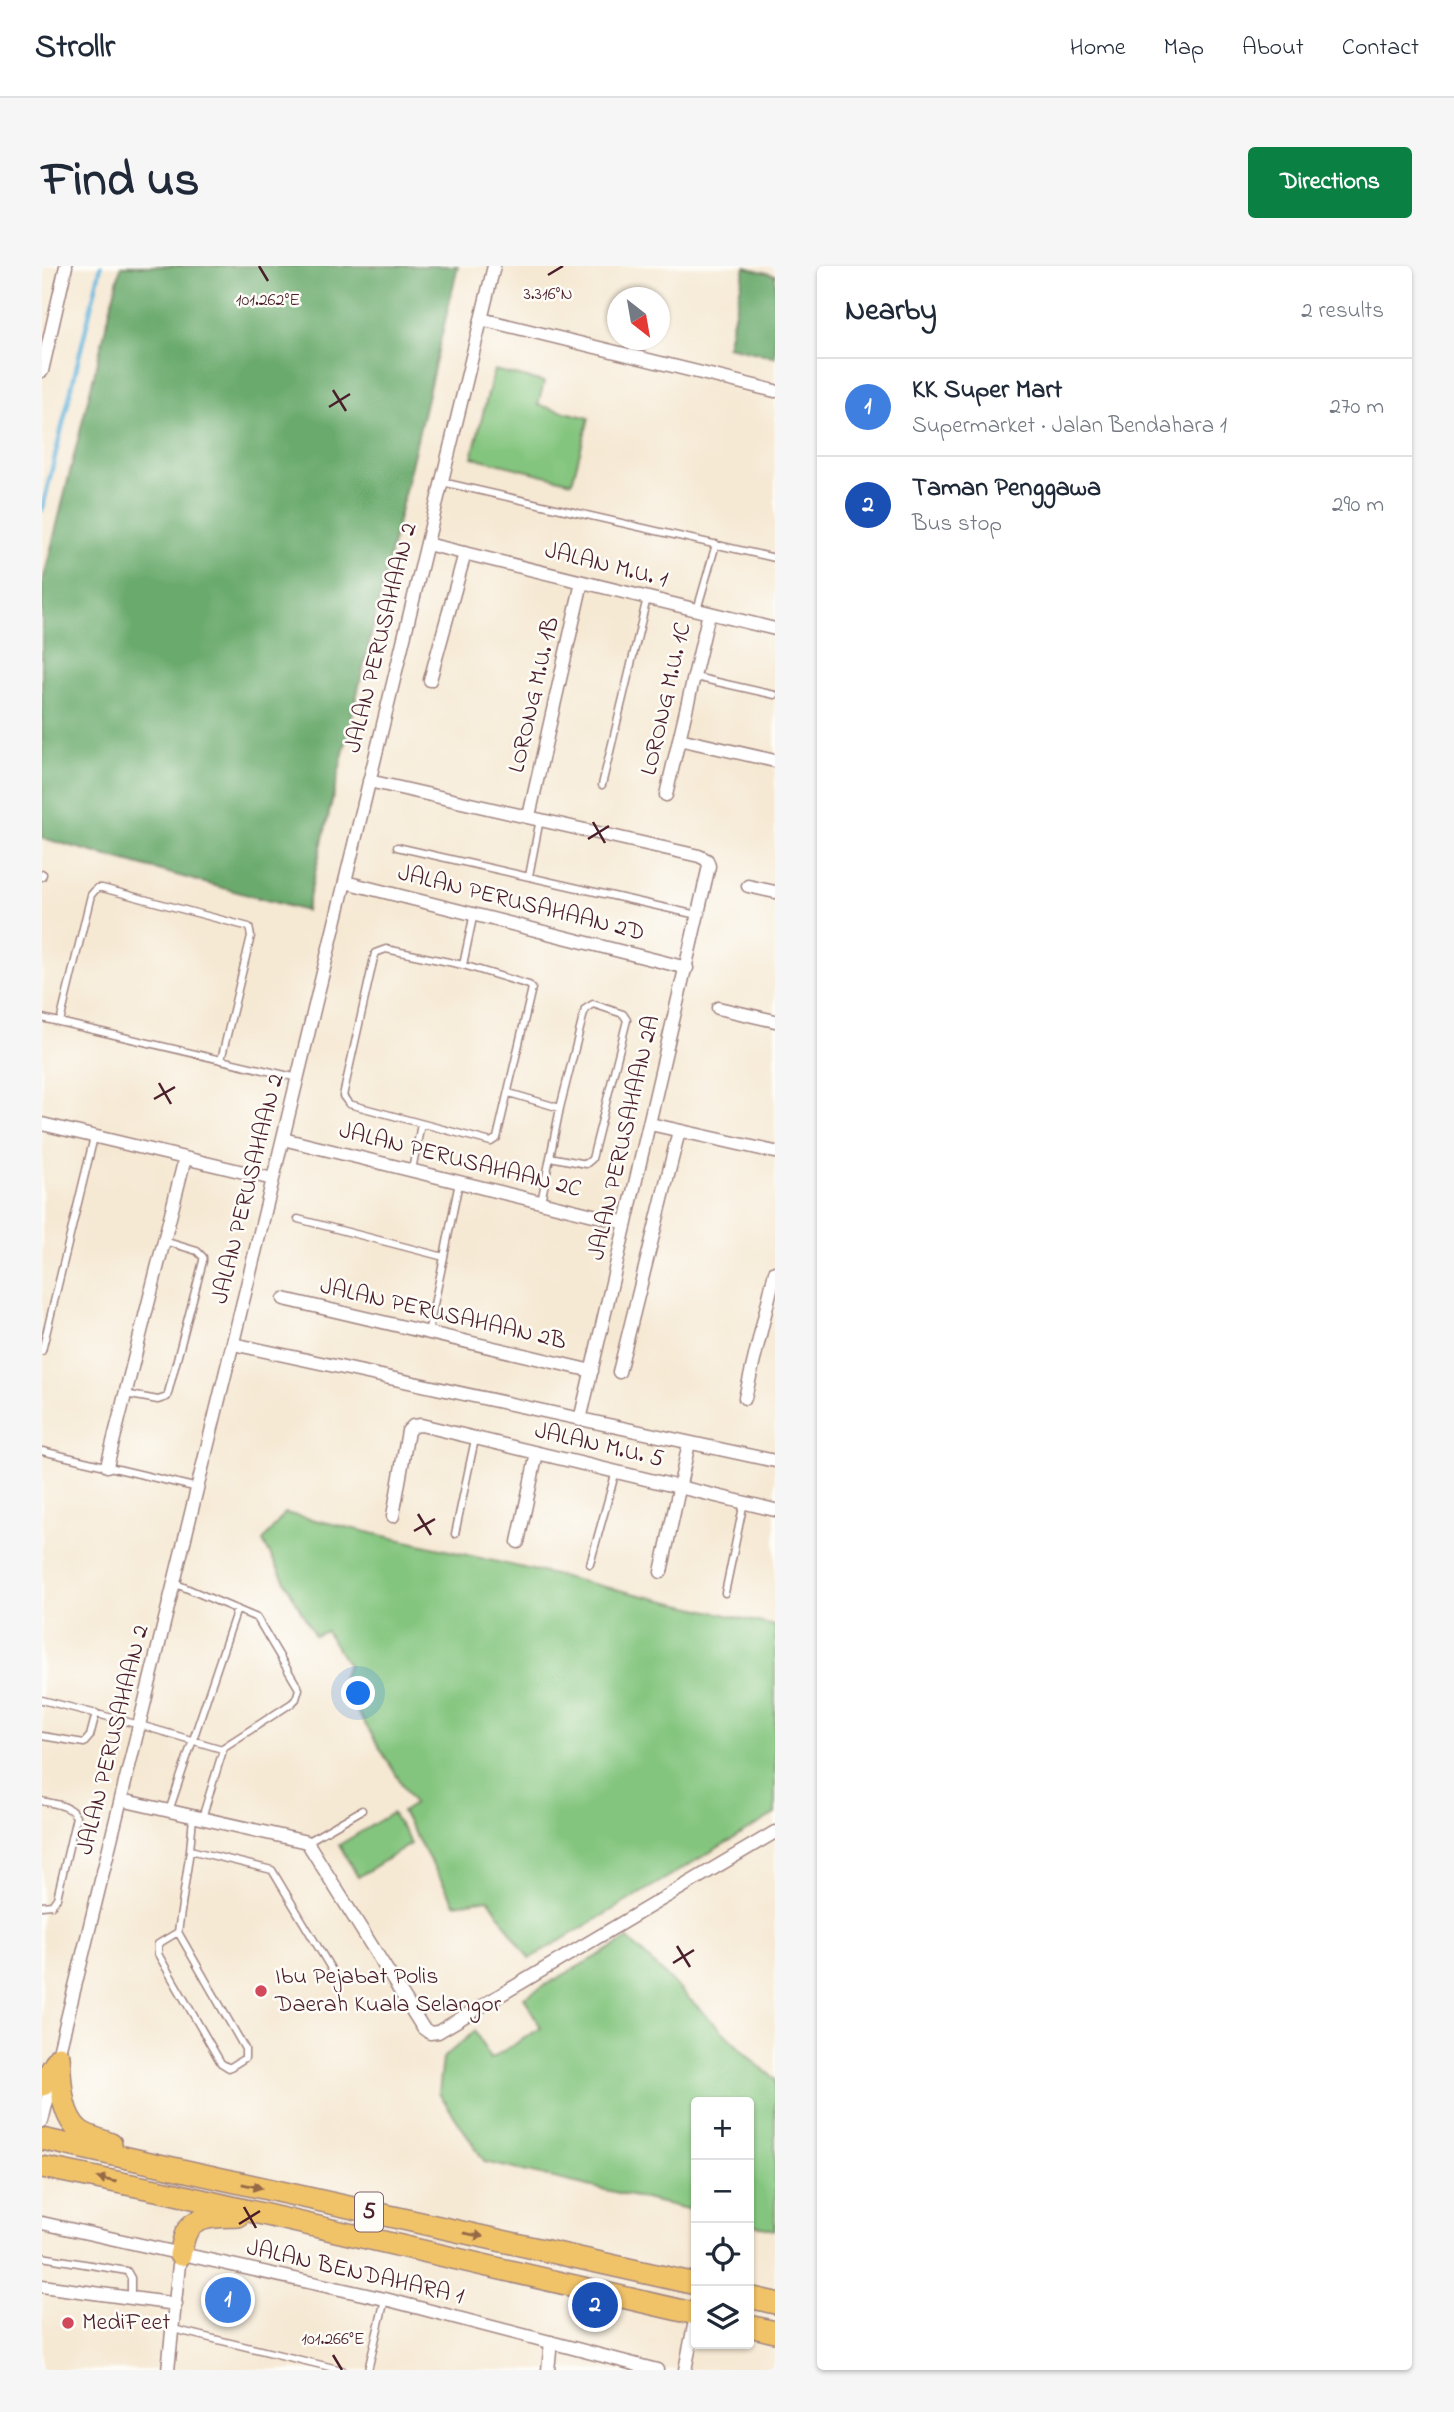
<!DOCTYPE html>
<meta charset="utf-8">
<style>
body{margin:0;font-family:"Indie Flower",sans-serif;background:#f6f6f7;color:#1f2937}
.controls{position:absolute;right:21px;bottom:21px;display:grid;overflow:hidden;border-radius:7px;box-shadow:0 2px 5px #0004}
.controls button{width:63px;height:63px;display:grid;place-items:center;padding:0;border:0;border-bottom:2px solid #e0e1e3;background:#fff;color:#1f2937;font:35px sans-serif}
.compass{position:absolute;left:565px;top:21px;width:63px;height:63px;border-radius:50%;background:#fff;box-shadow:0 2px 5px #0004;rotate:149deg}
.you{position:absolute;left:317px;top:1428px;width:24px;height:24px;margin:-18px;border:5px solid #fff;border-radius:50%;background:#1a73e8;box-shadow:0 0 0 10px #1a73e833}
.badge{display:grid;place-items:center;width:46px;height:46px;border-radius:50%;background:#0b8043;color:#fff;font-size:23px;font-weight:700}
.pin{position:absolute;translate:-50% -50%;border:4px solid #fff;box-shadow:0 2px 7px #0006}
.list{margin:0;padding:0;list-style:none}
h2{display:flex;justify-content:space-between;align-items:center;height:91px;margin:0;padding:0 28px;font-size:30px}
h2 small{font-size:23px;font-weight:400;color:#747a83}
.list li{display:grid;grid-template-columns:46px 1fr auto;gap:21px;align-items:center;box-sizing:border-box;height:98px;padding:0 28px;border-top:2px solid #e0e1e3}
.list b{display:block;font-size:26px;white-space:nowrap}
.list p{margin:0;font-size:23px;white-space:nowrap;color:#747a83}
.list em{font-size:23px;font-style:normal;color:#747a83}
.icon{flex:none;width:38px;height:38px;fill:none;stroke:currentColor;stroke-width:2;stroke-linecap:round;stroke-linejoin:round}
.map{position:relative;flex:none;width:733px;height:2104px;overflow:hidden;border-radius:7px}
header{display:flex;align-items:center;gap:42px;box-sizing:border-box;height:98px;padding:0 35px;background:#fff;border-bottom:2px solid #e0e1e3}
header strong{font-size:33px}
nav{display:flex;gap:38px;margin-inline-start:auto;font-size:24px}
.intro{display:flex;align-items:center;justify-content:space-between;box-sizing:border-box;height:168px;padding:0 42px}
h1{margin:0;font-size:49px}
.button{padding:18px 32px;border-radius:7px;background:#0b8043;color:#fff;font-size:24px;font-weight:700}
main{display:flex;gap:42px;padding:0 42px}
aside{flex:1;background:#fff;border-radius:7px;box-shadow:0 2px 5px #0004}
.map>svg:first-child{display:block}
.green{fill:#83c57e;stroke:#667254;stroke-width:2}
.forest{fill:#6aaa6d;stroke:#5a644c;stroke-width:2}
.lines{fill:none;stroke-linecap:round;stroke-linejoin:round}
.stream{stroke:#5eb2da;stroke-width:4.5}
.lane-casing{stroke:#a08480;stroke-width:9}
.street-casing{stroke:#a08480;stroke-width:15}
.highway-casing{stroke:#a08480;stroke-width:24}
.lane{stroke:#fff;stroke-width:6}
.street{stroke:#fff;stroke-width:12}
.highway{stroke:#f1c369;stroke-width:21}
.oneway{fill:#956947}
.ticks{fill:none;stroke:#4a1f2b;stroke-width:2.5}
.poi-dot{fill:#d1495b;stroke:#fdfcf7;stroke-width:2.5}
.labels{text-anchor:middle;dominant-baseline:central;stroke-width:5;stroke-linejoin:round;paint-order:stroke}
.shield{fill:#fdfcf7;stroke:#806168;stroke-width:2}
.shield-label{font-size:23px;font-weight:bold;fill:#4a1f2b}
.street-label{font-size:24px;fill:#4a1f2b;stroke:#fdfcf7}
.poi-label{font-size:24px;fill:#4a1f2b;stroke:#fdfcf7;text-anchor:start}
.ticks-label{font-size:18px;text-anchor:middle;fill:#4a1f2b;stroke:#fdfcf7;stroke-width:5;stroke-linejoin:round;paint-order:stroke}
</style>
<header>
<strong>Strollr</strong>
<nav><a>Home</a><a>Map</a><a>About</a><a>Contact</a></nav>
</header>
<div class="intro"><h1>Find us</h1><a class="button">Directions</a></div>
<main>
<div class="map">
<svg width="733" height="2104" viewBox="0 0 733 2104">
<rect width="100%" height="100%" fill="#fdfcf7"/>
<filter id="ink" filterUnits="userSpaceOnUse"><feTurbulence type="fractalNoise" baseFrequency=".0143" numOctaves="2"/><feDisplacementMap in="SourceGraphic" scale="14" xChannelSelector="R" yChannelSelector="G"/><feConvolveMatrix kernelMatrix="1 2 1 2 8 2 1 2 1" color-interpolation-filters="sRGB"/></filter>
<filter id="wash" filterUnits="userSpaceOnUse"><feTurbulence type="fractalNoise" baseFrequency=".00686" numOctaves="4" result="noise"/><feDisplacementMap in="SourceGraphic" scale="28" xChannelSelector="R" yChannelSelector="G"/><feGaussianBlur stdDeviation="1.57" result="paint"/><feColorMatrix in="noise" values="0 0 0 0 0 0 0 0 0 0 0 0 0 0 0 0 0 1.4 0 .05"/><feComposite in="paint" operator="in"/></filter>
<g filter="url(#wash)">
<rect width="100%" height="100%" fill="#f6e9d4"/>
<!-- green -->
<path class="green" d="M452 104 502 116 496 139 547 152 530 216 430 191Z
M243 1247 733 1360V1548L487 1693 447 1633 413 1638 360 1546 372 1538 298 1417 306 1399 284 1365 273 1370 221 1275Z
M350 1547 369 1578 316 1611 297 1579Z
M586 1673 712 1796 733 1813V1964L707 1958V1836H654V1945L443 1896 397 1827 401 1792 433 1765 448 1793 499 1762 482 1731Z"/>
<!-- forest -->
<path class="forest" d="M79 0H416L264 645 0 572V319Z
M703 1 733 9V91L685 80Z"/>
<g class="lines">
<!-- stream -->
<path class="stream" d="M0 244 59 0"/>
</g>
</g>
<g filter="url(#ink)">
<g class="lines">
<!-- lane casing -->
<g class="lane-casing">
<path id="lane" d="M400 216 733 292
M655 344 674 278
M653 411 733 429
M560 519 605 332
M355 581 655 649
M487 610 498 553
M0 611 1 608
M344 683 421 699 487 719 490 722 455 872 449 876 307 838 301 830 333 687Z
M421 699 432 647
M0 752 256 812
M18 756 49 629 55 622H60L207 661 209 670 179 794
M467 827 518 842 543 743 551 738 581 748 585 754 550 893 544 898 508 891
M370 904 379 858
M499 936 518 842
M256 953 402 991 386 1067
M402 991 417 916
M0 1085 52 871
M83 1128 116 1134 125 1131 161 995V991L155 985 122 975
M0 1185 156 1222
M413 1268 433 1173
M548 1298 574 1205
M132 1317 215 1352 257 1423 254 1433 250 1437 182 1481 160 1552
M683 1327 702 1236
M0 1434 98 1459 180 1483
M0 1470 42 1477 48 1470 54 1447
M0 1535C12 1538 29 1539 34 1551L15 1632 10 1639 0 1640
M127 1545 195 1343
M151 1551 148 1584 230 1604 294 1711
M265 1576 320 1544
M136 1666 116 1678V1688L179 1797 187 1802 203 1792V1783L136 1666 148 1584
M0 1991 85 2005 89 2012V2032
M131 2063 300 2104
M326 2104 343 2033"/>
</g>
<!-- street casing -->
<g class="street-casing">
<path id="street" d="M439 53 733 125
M0 105 24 0
M385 278 733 363
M388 414 423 287
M637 473 733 495
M327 515 657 590 665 594 667 600 538 1154
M624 529 667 347
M487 550 540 316
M303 616 645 702
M706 620 733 626
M676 742 733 755
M0 858 231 913
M608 858 733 886
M241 873 584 957
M242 1033 550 1105
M191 1078 733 1195
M577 1106 637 865
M703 1132 733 1006
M65 1200 143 892
M351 1250 366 1165 371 1160 379 1159 733 1244
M476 1276 495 1187
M619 1306 647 1177
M79 1534 265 1576 381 1762 388 1767 396 1766 733 1566
M0 1855 231 913 452 0
M0 1957 343 2033 615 2104
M0 2020 134 2038
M126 2104 138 1989
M506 2104 509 2076
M643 2104 654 2050"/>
</g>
<!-- highway casing -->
<g class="highway-casing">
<path id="highway" d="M17 1791C19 1814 18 1849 38 1865 46 1871 60 1874 69 1878
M0 1819 17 1791
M0 1873 654 2018
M0 1901 129 1927 654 2048
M138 1989C140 1982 141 1973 144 1967 153 1948 179 1951 196 1950
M707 2031 733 2037
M707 2060 733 2066"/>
</g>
<!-- lane -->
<use href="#lane" class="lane"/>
<!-- street -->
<use href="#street" class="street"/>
<!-- highway -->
<use href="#highway" class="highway"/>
</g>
<!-- one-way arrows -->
<defs><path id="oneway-solid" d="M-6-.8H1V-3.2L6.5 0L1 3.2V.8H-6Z" transform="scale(1.75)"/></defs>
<g class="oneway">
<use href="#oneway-solid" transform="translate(65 1914) rotate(-168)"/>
<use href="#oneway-solid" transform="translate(210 1920) rotate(11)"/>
<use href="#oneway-solid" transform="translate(432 1969) rotate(12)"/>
</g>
</g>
<!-- ticks -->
<path class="ticks" d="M217 0 226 15M506 9 521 0M291 124 304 145M287 141 308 128M551 556 563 577M546 573 567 560M117 817 129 838M112 833 133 821M376 1248 389 1269M372 1265 393 1253M635 1680 648 1701M631 1697 652 1684M202 1941 214 1962M197 1958 218 1945M291 2089 300 2104"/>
<!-- markers -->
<g class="poi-dot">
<circle cx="219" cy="1725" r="7"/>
<circle cx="26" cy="2057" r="7"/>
</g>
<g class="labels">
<!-- shield labels -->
<rect class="shield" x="313" y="1926.5" width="28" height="39" rx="5"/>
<g class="shield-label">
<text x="327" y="1946">5</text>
</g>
<!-- street labels -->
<g class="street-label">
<text transform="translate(564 300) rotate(14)">JALAN M.U. 1</text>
<text transform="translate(340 372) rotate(-76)">JALAN PERUSAHAAN 2</text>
<text transform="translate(493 429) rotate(-77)">LORONG M.U. 1B</text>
<text transform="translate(625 433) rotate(-77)">LORONG M.U. 1C</text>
<text transform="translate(479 638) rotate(14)">JALAN PERUSAHAAN 2D</text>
<text transform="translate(583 872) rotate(-77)">JALAN PERUSAHAAN 2A</text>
<text transform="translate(418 895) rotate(14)">JALAN PERUSAHAAN 2C</text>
<text transform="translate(207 923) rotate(-76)">JALAN PERUSAHAAN 2</text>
<text transform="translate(401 1049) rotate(13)">JALAN PERUSAHAAN 2B</text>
<text transform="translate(557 1180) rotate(13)">JALAN M.U. 5</text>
<text transform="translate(72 1474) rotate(-76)">JALAN PERUSAHAAN 2</text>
<text transform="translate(313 2007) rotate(13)">JALAN BENDAHARA 1</text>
</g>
<!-- poi labels -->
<g class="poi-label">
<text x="233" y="1711">Ibu Pejabat Polis<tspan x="233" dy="28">Daerah Kuala Selangor</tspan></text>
<text x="40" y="2057">MediFeet</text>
</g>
</g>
<g class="ticks-label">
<text x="506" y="33">3.316°N</text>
<text x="226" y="39">101.262°E</text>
<text x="291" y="2078">101.266°E</text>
</g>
</svg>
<div class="controls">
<button>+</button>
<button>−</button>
<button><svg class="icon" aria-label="locate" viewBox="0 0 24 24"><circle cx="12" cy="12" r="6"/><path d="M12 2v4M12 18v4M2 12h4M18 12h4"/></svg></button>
<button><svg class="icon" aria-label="layers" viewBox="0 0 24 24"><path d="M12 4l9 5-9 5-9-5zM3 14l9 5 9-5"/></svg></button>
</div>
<svg class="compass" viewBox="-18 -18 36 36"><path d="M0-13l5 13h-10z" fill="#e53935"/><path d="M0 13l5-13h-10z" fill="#747a83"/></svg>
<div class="you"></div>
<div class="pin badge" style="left:186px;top:2034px;background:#3f7fe0">1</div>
<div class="pin badge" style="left:553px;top:2039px;background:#1a4fb4">2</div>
</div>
<aside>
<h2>Nearby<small>2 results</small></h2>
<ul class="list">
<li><span class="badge" style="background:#3f7fe0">1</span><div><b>KK Super Mart</b><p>Supermarket · Jalan Bendahara 1</p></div><em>270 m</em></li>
<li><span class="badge" style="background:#1a4fb4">2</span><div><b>Taman Penggawa</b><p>Bus stop</p></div><em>290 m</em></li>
</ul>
</aside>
</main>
